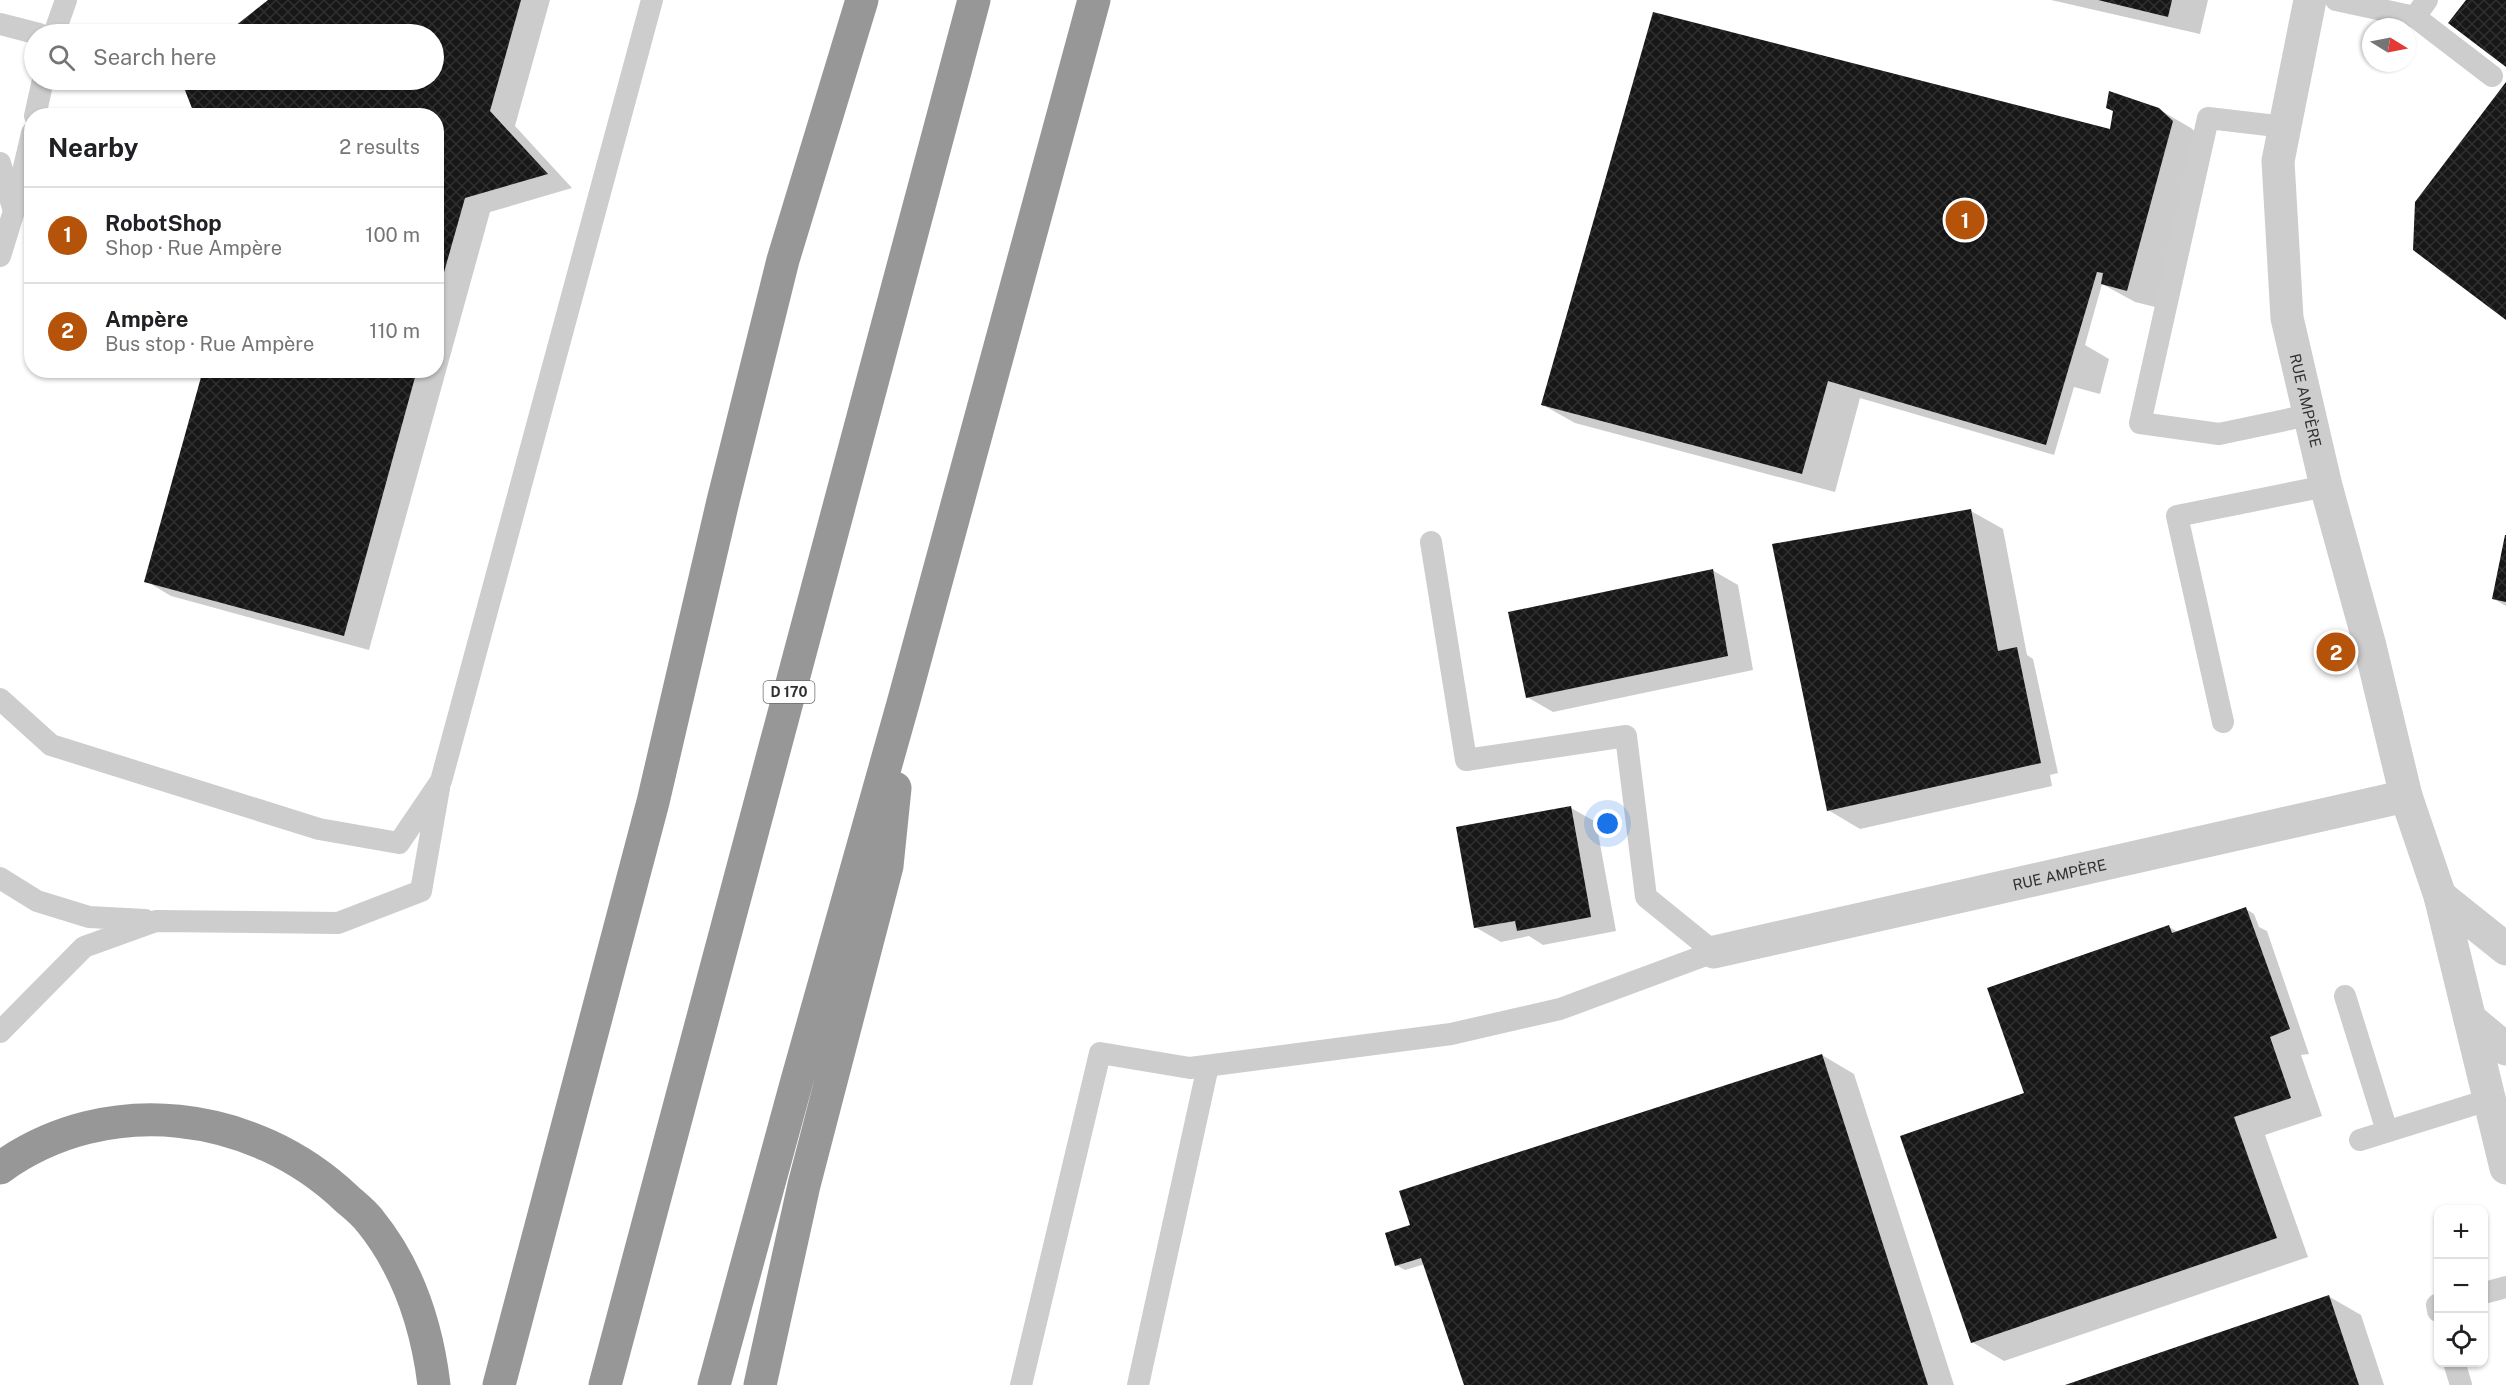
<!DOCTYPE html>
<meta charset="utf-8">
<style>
body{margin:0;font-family:"Public Sans",sans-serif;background:#f2f2f2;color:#202124}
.controls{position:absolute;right:18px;bottom:18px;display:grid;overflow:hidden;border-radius:12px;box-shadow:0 2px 4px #0004}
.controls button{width:54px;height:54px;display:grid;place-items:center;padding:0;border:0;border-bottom:2px solid #e0e0e0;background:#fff;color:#202124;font:30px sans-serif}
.compass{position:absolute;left:2362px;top:18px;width:54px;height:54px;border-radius:50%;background:#fff;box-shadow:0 2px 4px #0004;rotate:100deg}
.you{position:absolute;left:1608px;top:824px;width:21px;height:21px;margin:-15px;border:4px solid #fff;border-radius:50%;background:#1a73e8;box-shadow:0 0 0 9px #1a73e833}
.badge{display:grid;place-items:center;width:39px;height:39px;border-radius:50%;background:#b45309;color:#fff;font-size:20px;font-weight:700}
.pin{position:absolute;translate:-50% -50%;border:3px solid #fff;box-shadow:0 2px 6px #0006}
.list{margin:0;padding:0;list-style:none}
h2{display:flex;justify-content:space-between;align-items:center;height:78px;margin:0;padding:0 24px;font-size:26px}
h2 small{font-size:20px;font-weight:400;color:#757577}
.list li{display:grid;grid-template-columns:39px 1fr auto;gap:18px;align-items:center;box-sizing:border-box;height:96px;padding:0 24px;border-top:2px solid #e0e0e0}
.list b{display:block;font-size:22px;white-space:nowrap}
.list p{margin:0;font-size:20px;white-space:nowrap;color:#757577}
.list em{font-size:20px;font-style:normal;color:#757577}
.icon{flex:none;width:33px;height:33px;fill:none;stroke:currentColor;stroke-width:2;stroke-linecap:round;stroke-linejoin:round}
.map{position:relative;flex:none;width:2506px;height:1385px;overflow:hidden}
.search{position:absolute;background:#fff;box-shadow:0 2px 4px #0004;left:24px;top:24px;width:420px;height:66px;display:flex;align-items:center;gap:15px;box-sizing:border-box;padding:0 21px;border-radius:33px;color:#757577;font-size:22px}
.panel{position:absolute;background:#fff;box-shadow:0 2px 4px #0004;left:24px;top:108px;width:420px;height:270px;border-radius:24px}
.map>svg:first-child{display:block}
.shadow{fill:#0003}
.building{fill:url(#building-cross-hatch)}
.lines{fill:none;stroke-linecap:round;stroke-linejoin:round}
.lane{stroke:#cdcdcd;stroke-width:22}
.street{stroke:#cdcdcd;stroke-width:33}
.highway{stroke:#979797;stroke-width:33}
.labels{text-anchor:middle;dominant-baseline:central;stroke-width:6;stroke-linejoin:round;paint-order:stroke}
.shield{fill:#fff;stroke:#6e6e6e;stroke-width:1.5}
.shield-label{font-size:14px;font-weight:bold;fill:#303030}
.street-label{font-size:15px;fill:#303030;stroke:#fff}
</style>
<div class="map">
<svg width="2506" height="1385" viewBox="0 0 2506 1385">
<defs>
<pattern id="building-cross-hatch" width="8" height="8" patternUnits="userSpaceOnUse" patternTransform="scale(1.5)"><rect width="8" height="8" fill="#171717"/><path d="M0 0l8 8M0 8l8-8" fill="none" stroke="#303030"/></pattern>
</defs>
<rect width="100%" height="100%" fill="#fff"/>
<!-- shadow -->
<path class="shadow" d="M271 0H550L515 126 572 188 490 212 369 650 171 596 146 581 205 370H436V116H197L183 80H434V34H227Z
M2051 0H2208L2200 34Z
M2158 109 2191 128 2205 141 2159 308 2135 302 2102 284 2085 345 2109 359 2100 394 2074 387 2054 455 1860 398 1835 492 1575 423 1543 405Z
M1971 511 2003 529 2027 655 2033 659 2058 773 2050 775 2052 786 1860 829 1828 810Z
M2506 538V606L2494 599Z
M1712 570 1738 585 1753 670 1553 712 1527 697Z
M1571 808 1596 822 1616 931 1543 945 1529 936 1501 942 1475 927Z
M2246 909 2254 914 2259 927 2267 931 2309 1054 2301 1055 2322 1116 2265 1135 2308 1257 2004 1361 1972 1342 2026 1094 2169 927 2178 932Z
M1822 1055 1854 1074 1954 1385H1466L1425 1264 1405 1270 1396 1265 1410 1226Z
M2328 1296 2361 1315 2384 1385H2069Z"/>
<!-- building -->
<path class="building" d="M268 0H521L490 111 548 174 465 198 437 297 436 116H195L181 80H434V34H225Z
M2098 0H2172L2168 17Z
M2466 0H2506V67L2448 23Z
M1653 12 2110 129 2113 111 2106 108 2109 91 2159 108 2173 121 2127 291 2101 284 2103 273 2097 272 2046 445 1828 381 1802 474 1541 405Z
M2506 82V320L2413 250 2415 202Z
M203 370H417L344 636 144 582Z
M1971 509 1998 651 2017 647 2041 763 1827 811 1772 544Z
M2505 535H2506V602L2492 599Z
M1713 569 1728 656 1526 698 1508 612Z
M1571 806 1591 917 1517 931 1515 921 1474 928 1456 827Z
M2246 907 2290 1029 2270 1037 2291 1098 2234 1117 2277 1238 1971 1343 1900 1136 2024 1093 1987 988 2169 925 2172 933Z
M1822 1054 1928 1385H1464L1421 1258 1395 1266 1385 1233 1410 1225 1399 1191Z
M2329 1295 2359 1385H2065Z"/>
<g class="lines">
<!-- lane -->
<path class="lane" d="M2336 0 2415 17 2427 0
M2415 17 2492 76
M0 24 39 34
M54 34 66 0
M35 116 43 80
M2285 127 2208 118 2140 423 2219 434 2309 415
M0 163 13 208
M0 256 14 211 32 133
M1431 542 1466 760 1626 736 1646 897 1714 952
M0 699 51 745 319 829 399 843 441 781 652 0
M2223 722 2177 516 2326 486
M0 878 37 901 89 917 145 920
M2345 996 2387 1131
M0 1032 84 947 156 921 338 923 421 891 439 788
M2360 1140 2488 1100
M2484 1293 2506 1287
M2438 1305H2437L2438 1311
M2454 1362 2461 1385
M1021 1385 1100 1053 1190 1068 1451 1034 1560 1009 1714 952
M1138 1385 1208 1066"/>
<!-- street -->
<g class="street">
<path id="s1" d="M2310 0 2278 161 2287 318 2326 486 2370 646 2406 796 2440 896 2506 1168"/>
<path d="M2440 896 2506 949"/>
<path id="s2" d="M1714 952 2406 796"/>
<path d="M2470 1019 2506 1049"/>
</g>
<!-- highway -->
<path class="highway" d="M0 1168C107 1091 254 1110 347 1199 355 1206 364 1213 370 1221 408 1268 427 1327 434 1385
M499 1385 653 802 723 501 783 260 862 0
M605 1385 974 0
M714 1385 796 1084 904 700 1094 0
M760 1385 804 1185 887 866 895 788"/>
</g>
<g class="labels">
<!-- shield labels -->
<rect class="shield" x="763.5" y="681" width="51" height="22" rx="4.5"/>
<g class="shield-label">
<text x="789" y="692">D 170</text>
</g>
<!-- street labels -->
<g class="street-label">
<text stroke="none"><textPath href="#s1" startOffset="406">RUE AMPÈRE</textPath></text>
<text stroke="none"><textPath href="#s2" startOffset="354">RUE AMPÈRE</textPath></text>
</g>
</g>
</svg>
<div class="controls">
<button>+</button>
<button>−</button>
<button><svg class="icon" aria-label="locate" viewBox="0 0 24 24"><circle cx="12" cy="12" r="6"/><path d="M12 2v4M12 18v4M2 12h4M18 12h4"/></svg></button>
</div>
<svg class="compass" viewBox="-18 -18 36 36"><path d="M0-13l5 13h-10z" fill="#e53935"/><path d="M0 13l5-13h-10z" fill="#757577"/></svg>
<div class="you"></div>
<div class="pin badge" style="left:1965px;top:220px">1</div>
<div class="pin badge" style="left:2336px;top:652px">2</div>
<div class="search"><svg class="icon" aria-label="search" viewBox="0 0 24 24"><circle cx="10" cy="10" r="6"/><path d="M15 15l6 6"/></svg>Search here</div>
<section class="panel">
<h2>Nearby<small>2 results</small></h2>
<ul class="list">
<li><span class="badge">1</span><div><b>RobotShop</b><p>Shop · Rue Ampère</p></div><em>100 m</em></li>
<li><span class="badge">2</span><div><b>Ampère</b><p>Bus stop · Rue Ampère</p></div><em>110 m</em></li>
</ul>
</section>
</div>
